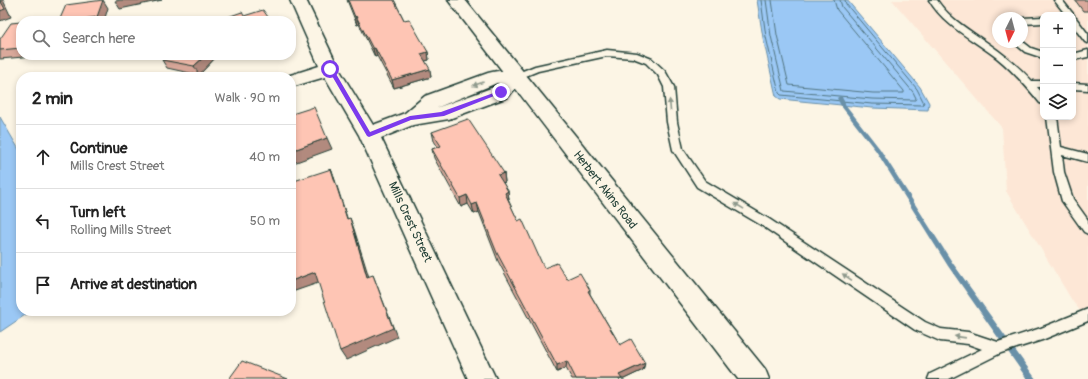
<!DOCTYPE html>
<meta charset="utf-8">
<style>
body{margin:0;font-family:Pangolin,sans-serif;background:#f6f6f6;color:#222}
.controls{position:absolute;right:12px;top:12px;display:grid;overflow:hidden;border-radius:8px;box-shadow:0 2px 6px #0003}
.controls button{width:36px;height:36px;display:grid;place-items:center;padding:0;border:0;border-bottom:1px solid #e0e0e0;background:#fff;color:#222;font:20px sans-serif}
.compass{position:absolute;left:992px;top:12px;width:36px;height:36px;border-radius:50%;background:#fff;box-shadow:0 2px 6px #0003;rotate:186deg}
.stop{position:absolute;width:12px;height:12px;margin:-9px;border:3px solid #7c3aed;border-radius:50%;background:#fff}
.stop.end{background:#7c3aed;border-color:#fff;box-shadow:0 1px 4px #0008}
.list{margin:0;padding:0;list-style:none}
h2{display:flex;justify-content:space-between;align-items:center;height:52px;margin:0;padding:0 16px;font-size:17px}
h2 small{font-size:13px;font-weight:400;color:#767676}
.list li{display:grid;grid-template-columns:26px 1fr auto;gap:12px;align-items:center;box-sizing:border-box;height:64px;padding:0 16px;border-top:1px solid #e0e0e0}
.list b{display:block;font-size:15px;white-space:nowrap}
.list p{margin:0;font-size:13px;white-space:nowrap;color:#767676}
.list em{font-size:13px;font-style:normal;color:#767676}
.icon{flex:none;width:22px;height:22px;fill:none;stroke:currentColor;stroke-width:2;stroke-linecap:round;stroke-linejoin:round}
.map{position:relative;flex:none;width:1088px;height:379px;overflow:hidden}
.search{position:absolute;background:#fff;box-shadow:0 2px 6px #0003;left:16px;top:16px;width:280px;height:44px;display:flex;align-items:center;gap:10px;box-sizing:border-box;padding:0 14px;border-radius:16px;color:#767676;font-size:15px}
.panel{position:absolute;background:#fff;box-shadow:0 2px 6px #0003;left:16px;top:72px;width:280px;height:244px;border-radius:16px}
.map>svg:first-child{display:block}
.built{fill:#fde7d6;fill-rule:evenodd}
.water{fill:#9bc8f5;stroke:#6990a8}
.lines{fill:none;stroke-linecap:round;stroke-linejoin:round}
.shore{stroke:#517581;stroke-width:1}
.stream{fill:#6990a8;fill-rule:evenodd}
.lane-casing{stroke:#1f3d34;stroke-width:3}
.street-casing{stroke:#1f3d34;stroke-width:3}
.secondary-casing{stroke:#1f3d34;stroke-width:3}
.lane{fill:#fcf5e5;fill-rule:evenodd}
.street{fill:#fcf5e5;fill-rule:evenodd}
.secondary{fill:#fcf5e5;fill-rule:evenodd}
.wall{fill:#daa99b;stroke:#1f3d34}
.shaded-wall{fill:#b28a7e;stroke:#1f3d34}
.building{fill:#fec5b4;stroke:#1f3d34}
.oneway{fill:#8e998c}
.route{fill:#7c3aed}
.labels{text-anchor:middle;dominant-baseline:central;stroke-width:4;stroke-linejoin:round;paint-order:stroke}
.street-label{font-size:12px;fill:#1f3d34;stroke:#fcf5e5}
</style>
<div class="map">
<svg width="1088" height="379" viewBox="0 0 1088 379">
<rect width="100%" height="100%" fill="#fcf5e5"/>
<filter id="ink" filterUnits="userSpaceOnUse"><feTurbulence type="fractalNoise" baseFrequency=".025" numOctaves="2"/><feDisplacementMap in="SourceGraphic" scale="8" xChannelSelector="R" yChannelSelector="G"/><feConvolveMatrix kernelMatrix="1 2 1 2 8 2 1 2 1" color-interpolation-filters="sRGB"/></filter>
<g filter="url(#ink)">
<!-- built -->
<path class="built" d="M892 0H1088V320L1073 302 1006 191 1002 128ZM1043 15H1073V117H1043ZM998 18H1022V42H998Z"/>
<!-- water -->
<path class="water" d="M757 0H847L920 87 929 103 928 110 872 108 780 99 776 96 763 38Z
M0 117 21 153V311H31L0 332Z"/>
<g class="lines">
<!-- shore -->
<path class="shore" d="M761 0 766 37 779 93 781 95 872 104 923 105 924 103 917 89 846 4 845 0
M766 0 771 36 784 91 872 99 915 100 916 98 913 92 842 7 840 0
M772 0 777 35 789 85 873 93H904V91L837 10 834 0"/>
<!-- stream -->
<path class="stream" d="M840 96 842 97 845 104 880 149 952 262 1036 379H1027L948 266 876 151 841 106 837 98Z"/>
<!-- lane casing -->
<g class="lane-casing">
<path id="lane" d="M929 0H937C950 20 970 30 989 44 1005 55 1019 67 1032 81H1043V87H1037L1043 94V104L1040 103C1027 87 1013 71 997 58 973 39 945 27 929 0Z
M1054 0H1062L1074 15 1073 17V15H1066Z
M1043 17V23L1022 24V18Z
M1073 17 1076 18 1088 34V43L1085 42 1073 26Z
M1022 41 1031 48 1043 52V58L1025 52 1013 42Z
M607 50 637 53 652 59 665 71 674 87 677 122 683 149 705 181 769 219 925 322 941 329 968 332 998 342 1041 328 1088 309V321L1042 340 1001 353 949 379H928L930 374 982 349 968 344 940 341 915 330 761 225 697 187 673 150 667 122 664 87 658 75 646 63 633 58 607 56 538 71 516 80 511 77 513 75 535 66Z
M1088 50V57L1073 60V54Z
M1073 83 1088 84V90L1073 89Z
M1047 117H1057L1061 147 1088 154V162L1062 155 1064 172 1073 199 1088 220V234L1084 232 1062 201 1054 172Z"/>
</g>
<!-- street casing -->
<g class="street-casing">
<path id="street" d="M290 0H306L339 69 373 125 405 113 425 96 488 73C499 70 512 70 523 73L525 77 508 97 449 119 413 125 381 138 496 379H468L359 135 325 77 291 87V77H284L319 66ZM497 83H499L494 87 436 108Z"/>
</g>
<!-- secondary casing -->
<g class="secondary-casing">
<path id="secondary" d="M448 0H465L765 369 769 379H738Z"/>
</g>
<!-- lane -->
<use href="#lane" class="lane"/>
<!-- street -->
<use href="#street" class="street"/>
<!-- secondary -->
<use href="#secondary" class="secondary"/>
</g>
<!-- wall -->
<path class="wall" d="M347 0H394L404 20 428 52 429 60 425 61 431 77 394 88 377 56 375 57 359 24 357 25Z
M1075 0H1088V11H1083Z
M21 22V55H36L35 56 0 59V39Z
M167 55H217V56L199 75 167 68 162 60Z
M432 132 504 173 505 182 503 183 508 191 509 200H508L518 221 544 268 590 290V294L620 345 645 363 643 370 624 379H572L566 368 557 372 498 261 479 212 474 214 468 204 461 207 434 158 432 149 438 147 434 141Z"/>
<!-- shaded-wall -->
<path class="shaded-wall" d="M0 0H3L11 17 0 21Z
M103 0 108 8 104 21H68Z
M121 0H162L120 9 115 1Z
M356 16 359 24 357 25 355 17Z
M375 48 377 56 375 57 373 49Z
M428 52 429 60 422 62 421 54Z
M206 55H217V56L199 75 194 66Z
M430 69 431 77 394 88 392 80Z
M327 138 332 149 291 164V151Z
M331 169 335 180 351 230 347 219Z
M504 173 505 182 499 184 498 175Z
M508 191 509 200 505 201V193Z
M467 195 468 204 461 207 460 198Z
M477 203 479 212 474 214 472 205Z
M350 218 354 229 372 287 367 277Z
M315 272 321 282 292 292 291 290V281Z
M373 275 397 337 346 360 340 351Z
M567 361 566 368 557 372V365Z
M645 363 643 370 624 379H618L619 375Z"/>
<!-- building -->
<path class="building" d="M0 0 5 9 0 11Z
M103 0 97 17 68 21H59L66 5Z
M348 0H394L404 20 409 19 428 52 421 54 430 69 392 80 375 48 373 49 356 16 355 17Z
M263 10 271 21H223L222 19 242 12 244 16Z
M21 22V48L0 50V39L11 23Z
M167 55H206L194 66 162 60Z
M185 76V77H178Z
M314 107 327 138 291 151V119L294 118 292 114Z
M468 119 504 173 498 175 508 191 505 193 518 221 522 219 544 268 557 263 567 279 580 273 590 290 588 291 620 345 631 339 645 363 619 375 622 379H576L567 361 557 365 497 253 477 203 472 205 467 195 460 198 432 149 441 146 432 132Z
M331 169 347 219 350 218 367 277 373 275 393 328 340 351 315 272 291 281V182Z
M242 361 288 379H229Z"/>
<!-- one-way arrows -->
<defs><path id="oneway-solid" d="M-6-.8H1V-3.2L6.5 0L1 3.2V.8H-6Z"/></defs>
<g class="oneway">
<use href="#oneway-solid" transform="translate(478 84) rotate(160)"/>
<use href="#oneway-solid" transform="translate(670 105) rotate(-95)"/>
<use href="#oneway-solid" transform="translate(739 206) rotate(-149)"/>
<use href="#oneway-solid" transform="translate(847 277) rotate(-146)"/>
<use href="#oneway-solid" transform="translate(960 337) rotate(-172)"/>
</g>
</g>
<!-- route -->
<path class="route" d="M328 67H332L370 132 410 116 441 112 499 91 504 92 444 116 411 120 369 137 367 136 328 69Z"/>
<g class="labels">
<!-- street labels -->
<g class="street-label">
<text transform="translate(605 190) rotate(52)">Herbert Akins Road</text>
<text transform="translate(410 222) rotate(65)">Mills Crest Street</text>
</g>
</g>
</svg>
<div class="controls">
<button>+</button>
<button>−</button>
<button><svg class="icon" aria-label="layers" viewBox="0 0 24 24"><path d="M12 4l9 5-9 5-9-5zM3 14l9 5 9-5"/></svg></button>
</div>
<svg class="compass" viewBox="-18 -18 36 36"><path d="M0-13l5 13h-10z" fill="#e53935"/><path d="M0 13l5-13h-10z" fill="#767676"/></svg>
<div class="stop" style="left:330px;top:69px"></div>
<div class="stop end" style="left:501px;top:92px"></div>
<div class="search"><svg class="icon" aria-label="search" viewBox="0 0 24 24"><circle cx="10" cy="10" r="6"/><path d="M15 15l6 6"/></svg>Search here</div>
<section class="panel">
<h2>2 min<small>Walk · 90 m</small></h2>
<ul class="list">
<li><svg class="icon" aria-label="ahead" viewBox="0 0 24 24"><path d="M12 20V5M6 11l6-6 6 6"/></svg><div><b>Continue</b><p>Mills Crest Street</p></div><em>40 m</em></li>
<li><svg class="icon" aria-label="left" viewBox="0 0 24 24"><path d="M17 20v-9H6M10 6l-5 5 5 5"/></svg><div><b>Turn left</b><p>Rolling Mills Street</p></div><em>50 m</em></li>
<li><svg class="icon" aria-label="arrive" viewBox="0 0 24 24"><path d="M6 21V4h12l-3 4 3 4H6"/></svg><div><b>Arrive at destination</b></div></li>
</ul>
</section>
</div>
